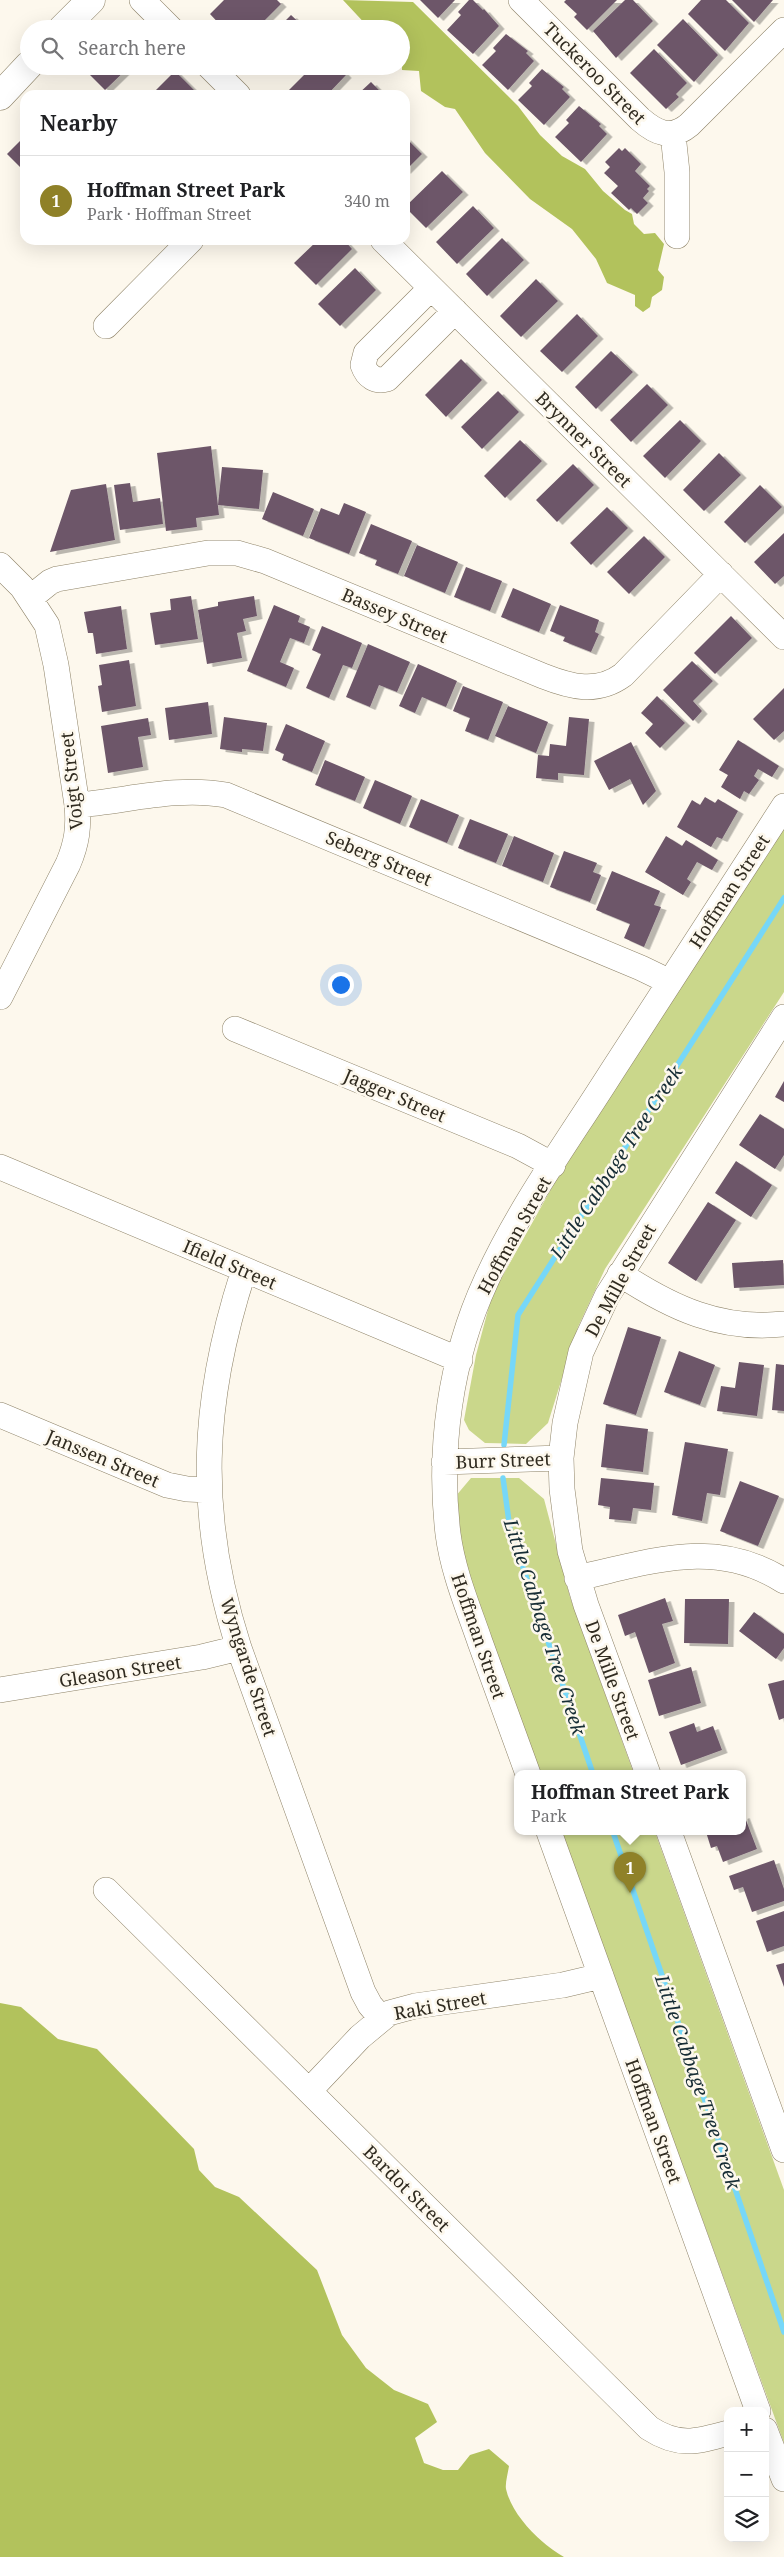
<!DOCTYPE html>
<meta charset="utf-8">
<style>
body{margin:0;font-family:"Noto Serif",serif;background:#f6f6f6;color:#202124}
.controls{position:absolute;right:15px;bottom:15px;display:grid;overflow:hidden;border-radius:10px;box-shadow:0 5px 20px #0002}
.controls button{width:45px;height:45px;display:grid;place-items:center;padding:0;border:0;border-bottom:1px solid #e0e0e0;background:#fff;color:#202124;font:25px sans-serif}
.you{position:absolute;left:340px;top:984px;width:18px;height:18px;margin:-12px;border:4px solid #fff;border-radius:50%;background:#1a73e8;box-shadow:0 0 0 8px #1a73e833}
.badge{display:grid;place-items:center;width:32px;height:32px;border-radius:50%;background:#8f8128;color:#fff;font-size:16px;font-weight:700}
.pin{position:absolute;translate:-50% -41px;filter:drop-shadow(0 1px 2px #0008)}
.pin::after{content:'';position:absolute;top:26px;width:18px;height:15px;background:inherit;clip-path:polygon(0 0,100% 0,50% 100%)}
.popup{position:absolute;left:514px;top:1770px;width:232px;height:65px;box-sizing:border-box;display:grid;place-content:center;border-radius:10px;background:#fff;filter:drop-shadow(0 1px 4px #0005);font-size:16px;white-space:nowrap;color:#757577}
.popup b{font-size:19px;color:#202124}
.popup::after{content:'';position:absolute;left:50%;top:100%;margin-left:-10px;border:10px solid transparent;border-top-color:#fff}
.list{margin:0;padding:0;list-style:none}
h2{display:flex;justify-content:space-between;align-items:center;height:65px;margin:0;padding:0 20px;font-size:21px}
h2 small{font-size:16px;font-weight:400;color:#757577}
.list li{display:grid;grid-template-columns:32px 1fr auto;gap:15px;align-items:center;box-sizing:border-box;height:90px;padding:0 20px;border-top:1px solid #e0e0e0}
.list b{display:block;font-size:19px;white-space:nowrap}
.list p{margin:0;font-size:16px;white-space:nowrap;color:#757577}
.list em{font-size:16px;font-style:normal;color:#757577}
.icon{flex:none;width:28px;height:28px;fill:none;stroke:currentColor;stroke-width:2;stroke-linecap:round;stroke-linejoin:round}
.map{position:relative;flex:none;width:784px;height:2557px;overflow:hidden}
.search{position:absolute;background:#fff;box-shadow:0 5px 20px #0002;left:20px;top:20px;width:390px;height:55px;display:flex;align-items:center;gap:12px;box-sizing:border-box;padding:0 18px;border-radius:28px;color:#757577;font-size:19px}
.panel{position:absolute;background:#fff;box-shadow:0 5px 20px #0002;left:20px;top:90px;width:390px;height:155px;border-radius:15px}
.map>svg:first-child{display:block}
.green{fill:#cad78b}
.forest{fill:#b2c25c}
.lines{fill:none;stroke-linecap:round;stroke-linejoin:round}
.stream{stroke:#76d7f8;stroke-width:5.5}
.building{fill:#6d5769;filter:url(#shadow)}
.minor-casing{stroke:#8e8368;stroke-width:26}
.major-casing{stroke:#8e8368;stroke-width:29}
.minor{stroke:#fff;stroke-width:25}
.major{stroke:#fff;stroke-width:28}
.labels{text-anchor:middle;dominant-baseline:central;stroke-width:5;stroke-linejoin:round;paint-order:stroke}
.street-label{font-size:18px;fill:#302b20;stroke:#fdf8ed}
.water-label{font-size:19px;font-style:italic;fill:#172d35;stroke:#fdf8ed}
</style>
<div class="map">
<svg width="784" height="2557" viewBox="0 0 784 2557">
<defs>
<filter id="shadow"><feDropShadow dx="5.5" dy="3" stdDeviation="0" flood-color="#0004"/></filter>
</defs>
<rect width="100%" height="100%" fill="#fdf8ed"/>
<!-- green -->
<path class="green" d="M784 828V992L605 1269 578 1327 548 1423 526 1444 485 1443 469 1430 464 1420 476 1355 492 1295 560 1173Z
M471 1478H519L544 1499 570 1597 634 1774H540L457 1547 455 1497Z
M561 1832H655L784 2190V2443Z"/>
<!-- forest -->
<path class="forest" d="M343 0 413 2 518 106 540 135 562 156 585 169 603 191 625 210 632 214 634 224 644 234 655 233 664 244 658 270 664 277 662 290 652 297 650 307 643 312 635 306V295L607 283 596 259 572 229 530 199 485 153 455 109 445 107 421 91 419 71 402 70 401 29H370Z
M0 2003 21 2007 58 2039 97 2049 194 2149 199 2170 215 2187 239 2197 317 2270 342 2335 366 2368 394 2390 428 2404 437 2422 415 2438 424 2463 443 2470H458L470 2455 489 2449 509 2466C508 2473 505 2483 506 2489 512 2516 541 2544 564 2557H0Z"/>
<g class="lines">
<!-- stream -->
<path class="stream" d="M504 1445 518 1315 784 898
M503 1478 510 1529 593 1774
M613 1832 784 2332"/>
</g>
<!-- building -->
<path class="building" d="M224 0H277L281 4 256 29H224L210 14Z
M420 0H455L438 18Z
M469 0H473L483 10 484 9 499 26 473 54 447 30 461 15 458 12Z
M566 0H617L587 30 574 17 577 14 564 2Z
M625 0H633L653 21 616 58 593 31Z
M701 0H726L749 23 725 51 688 14Z
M732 0H773L754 22Z
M291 15 306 29H277Z
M683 19 718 55 694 82 657 45Z
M506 34 528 51 526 53 534 61 508 90 482 65 496 51 493 48Z
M654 49 687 83 676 94 679 97 666 109 630 73Z
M93 66H130L105 90 87 72Z
M313 66H338L346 75 327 95H293L289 90Z
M542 69 564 87 562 89 570 97 544 125 518 100 532 86 529 83Z
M175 71 196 92 194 95H151Z
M371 82 384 95H357Z
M579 106 601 124 599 126 607 134 581 162 555 137 569 123 566 120Z
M25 136V172L7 154Z
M405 137 422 154 405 171Z
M619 148 622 151 625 148 641 164 635 171 650 186 647 189 649 191 643 198 648 203 637 214 631 208 629 210 611 193 618 186 604 173 610 167 605 162Z
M442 171 463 192 426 228 405 207Z
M473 206 494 228 457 264 436 242Z
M502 238 524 260 487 296 466 274Z
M318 240H344L352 249 316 285 294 263Z
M355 268 376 290 340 326 318 304Z
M536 279 558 301 521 337 500 316Z
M577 314 598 336 562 372 540 351Z
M611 351 633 372 596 409 575 387Z
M461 359 482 380 446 417 425 395Z
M647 384 668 405 631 442 610 420Z
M498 391 519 412 482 449 461 427Z
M680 420 701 441 665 478 643 456Z
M520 440 542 461 505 498 484 476Z
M211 446 219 515 196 518 197 527 166 531 157 453Z
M719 453 741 475 704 511 683 490Z
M573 464 594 485 557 522 536 500Z
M222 467 263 470 259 509 218 505Z
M130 483 133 502 160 498 163 524 120 530 114 485Z
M106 484 115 540 50 552 71 490Z
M760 485 782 507 745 543 724 522Z
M273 492 314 509 303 536 262 519Z
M344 503 366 512 349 554 309 538 321 508 339 515Z
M607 507 628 528 591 565 570 543Z
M371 524 412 541 398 574 375 565 377 560 359 553Z
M784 533V576L775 584 754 562Z
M644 536 665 557 629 594 607 572Z
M417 545 458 562 445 593 404 576Z
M466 567 502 581 490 611 454 597Z
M513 588 551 604 539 632 501 617Z
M191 596 198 639 155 645 150 613 171 610 170 599Z
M254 596 257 616 243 619 246 631 237 633 242 658 207 664 198 610 218 606V602Z
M274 605 300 616 298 622 310 627 304 643 290 638 280 662 294 668 286 687 247 671Z
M560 605 599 620 595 632 599 634 591 652 563 641 565 637 550 631Z
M121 606 127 649 96 654 93 633H88L84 612Z
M731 616 752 638 715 674 694 653Z
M322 626 362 643 352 668 343 665 329 698 306 688 321 654 312 650Z
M368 644 410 662 397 692 379 685 370 707 346 697Z
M129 660 136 706 102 712 98 686 102 685 99 665Z
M692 661 713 681 693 701 702 711 693 721 663 690Z
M418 664 457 681 446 707 422 697 415 713 399 706Z
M463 686 503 702 488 740 465 731 470 718 453 711Z
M784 688V731L774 740 753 719Z
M657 696 685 723 660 748 645 733 653 724 641 713Z
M208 702 212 734 169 740 165 708Z
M508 706 548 722 536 753 495 736Z
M224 717 267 723 263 751 242 749V752L220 749Z
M569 717 589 719 584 775 558 773V780L536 778 538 755 549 756 550 744 566 746Z
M148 718 151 735 138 737 143 767 108 773 101 726Z
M286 724 325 741 312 772 282 760 284 754 275 750Z
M738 740 779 766 772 777 758 769 754 776 759 780 749 794 744 791 740 799 721 787 728 775 719 770Z
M631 742 656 791 643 805 630 779 609 790 594 761Z
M325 760 365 777 355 801 315 785Z
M375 780 412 796 400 824 363 808Z
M705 797 715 803 718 799 738 811 722 839 717 837 711 847 677 827 692 800 700 805Z
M421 799 459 815 447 843 409 827Z
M470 819 508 834 496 863 458 848Z
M514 836 554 853 543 882 502 866Z
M666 836 682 846 686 840 718 860 712 870 697 862 687 879 691 882 683 895 645 872Z
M564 851 597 863 593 872 601 875 590 902 550 887Z
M612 871 660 891 654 905 661 907 644 947 624 938 630 924 596 910Z
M784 1081V1102L775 1097Z
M760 1114 784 1129V1155L775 1169 739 1145Z
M736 1161 772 1185 751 1217 715 1193Z
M708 1202 736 1220 696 1281 668 1263Z
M783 1260 784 1285 734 1288 732 1263Z
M628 1327 661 1337 636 1415 603 1404Z
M679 1351 715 1365 700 1405 664 1392Z
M739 1362 764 1365 757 1416 717 1411 721 1386 735 1388Z
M776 1364 784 1365V1411L772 1410Z
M606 1424 648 1429 643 1472 601 1467Z
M685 1442 728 1449 720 1495 707 1493 702 1521 672 1515Z
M601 1478 654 1483 651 1510 633 1508 631 1521 609 1519 610 1507 598 1505Z
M740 1481 779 1496 758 1546 720 1531Z
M665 1598 673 1621 662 1624 675 1663 649 1673 635 1632 625 1636 618 1615Z
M685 1599H729L728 1644 684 1643Z
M754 1612 784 1634V1648L776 1659 739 1631Z
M691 1667 701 1703 659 1716 648 1680Z
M784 1680V1718L779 1720 768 1684Z
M694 1723 697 1732 713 1726 722 1750 681 1765 669 1732Z
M744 1815 757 1849 723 1862 717 1846 711 1848 706 1832H742V1816Z
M774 1860 784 1889V1901L752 1912 743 1887 734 1890 729 1876Z
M784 1911V1946L767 1952 756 1921Z
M784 1963V1987L776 1965Z"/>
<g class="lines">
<!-- minor casing -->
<g class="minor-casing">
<path id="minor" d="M142 0 171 29
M521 0 640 119C656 133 671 140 689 125L784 30
M209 66 238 95
M673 134 677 172V236
M383 240 784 637
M431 288 366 353 363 365C367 377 376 382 387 379L455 311
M106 326 191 240
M0 565 22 587 47 625 56 665 77 805C79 827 77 843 68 864L0 997
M30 598 50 582 57 579 208 553H237L265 561 543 676C571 687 597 694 623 675L721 574
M77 805C127 801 176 786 226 795L641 968 670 982
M235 1029 518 1146 553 1165
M0 1167 460 1360
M244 1270C201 1402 196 1515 239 1648L363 1992 370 2005 381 2018
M620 1274C672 1308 721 1331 784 1324
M0 1415 167 1485 187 1489 209 1490
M444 1462 561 1458
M577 1578C651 1562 715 1537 784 1581
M0 1690 202 1657 239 1648
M528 1774C512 1730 496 1686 480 1642 468 1607 453 1572 448 1534 438 1449 450 1359 486 1281 519 1208 568 1141 611 1073 668 984 726 895 784 806
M648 1774 586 1605 570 1551 562 1489 561 1458 565 1423 581 1352 607 1296 784 1017
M549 1832 758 2411
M669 1832 784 2150
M106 1890 649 2428C678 2447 696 2442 728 2433
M309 2091 360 2037 389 2013 415 2006 563 1985 601 1976
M765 2430 784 2479"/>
</g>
<!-- major casing -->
<g class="major-casing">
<path id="major" d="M62 29 91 0
M0 96 29 65"/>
</g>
<!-- minor -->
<use href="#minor" class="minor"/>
<!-- major -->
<use href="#major" class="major"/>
</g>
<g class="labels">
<!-- street labels -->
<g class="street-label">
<text transform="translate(595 73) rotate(45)">Tuckeroo Street</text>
<text transform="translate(584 439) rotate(45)">Brynner Street</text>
<text transform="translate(395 615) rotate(23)">Bassey Street</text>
<text transform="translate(71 781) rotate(-96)">Voigt Street</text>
<text transform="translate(379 858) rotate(23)">Seberg Street</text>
<text transform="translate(729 891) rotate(-57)">Hoffman Street</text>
<text transform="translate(395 1095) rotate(23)">Jagger Street</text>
<text transform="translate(514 1235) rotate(-61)">Hoffman Street</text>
<text transform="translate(230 1264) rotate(23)">Ifield Street</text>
<text transform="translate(620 1280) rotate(-61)">De Mille Street</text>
<text transform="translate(103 1458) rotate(23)">Janssen Street</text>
<text transform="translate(503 1460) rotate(-2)">Burr Street</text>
<text transform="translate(479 1636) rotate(71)">Hoffman Street</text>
<text transform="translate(249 1667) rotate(72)">Wyngarde Street</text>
<text transform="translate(120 1671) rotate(-9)">Gleason Street</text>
<text transform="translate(613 1680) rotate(70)">De Mille Street</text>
<text transform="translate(440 2005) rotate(-10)">Raki Street</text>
<text transform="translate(654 2121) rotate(70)">Hoffman Street</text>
<text transform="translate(407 2188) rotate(45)">Bardot Street</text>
</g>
<!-- water labels -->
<g class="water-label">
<text transform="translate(616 1162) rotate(-57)">Little Cabbage Tree Creek</text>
<text transform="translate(545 1627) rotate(72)">Little Cabbage Tree Creek</text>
<text transform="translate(698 2082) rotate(71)">Little Cabbage Tree Creek</text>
</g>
</g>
</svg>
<div class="controls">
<button>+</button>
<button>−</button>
<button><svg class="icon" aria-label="layers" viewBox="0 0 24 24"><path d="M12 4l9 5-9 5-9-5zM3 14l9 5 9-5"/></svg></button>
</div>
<div class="you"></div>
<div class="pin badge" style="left:630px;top:1893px">1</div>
<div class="popup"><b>Hoffman Street Park</b>Park</div>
<div class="search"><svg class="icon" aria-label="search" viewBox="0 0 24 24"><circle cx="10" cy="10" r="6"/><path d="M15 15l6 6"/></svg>Search here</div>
<section class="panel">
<h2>Nearby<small></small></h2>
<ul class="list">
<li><span class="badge">1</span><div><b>Hoffman Street Park</b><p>Park · Hoffman Street</p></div><em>340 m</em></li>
</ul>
</section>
</div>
